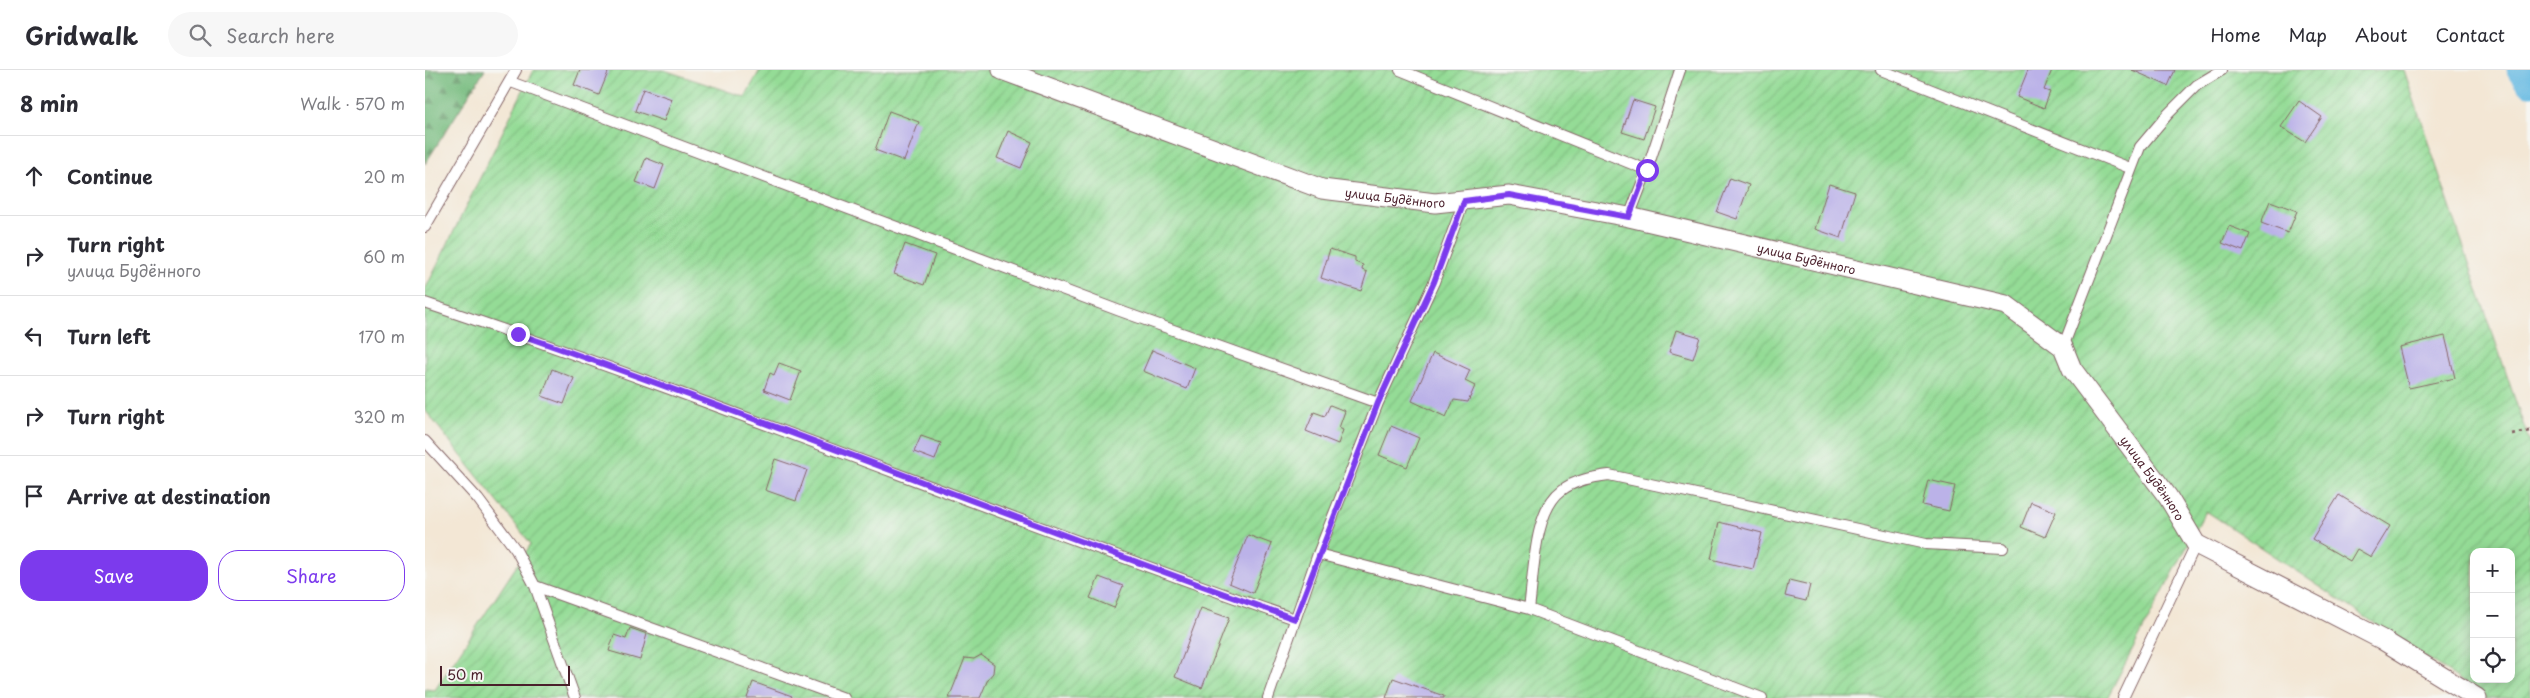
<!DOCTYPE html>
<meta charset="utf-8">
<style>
body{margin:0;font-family:"Playpen Sans",sans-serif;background:#f7f7f7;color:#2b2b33}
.controls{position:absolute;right:15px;bottom:15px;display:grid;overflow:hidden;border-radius:10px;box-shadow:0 2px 12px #0003}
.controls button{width:45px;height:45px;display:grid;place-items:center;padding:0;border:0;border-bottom:1px solid #e1e1e2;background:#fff;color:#2b2b33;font:25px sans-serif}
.scale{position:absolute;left:15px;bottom:12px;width:130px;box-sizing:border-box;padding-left:5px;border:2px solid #4a1f2b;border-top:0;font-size:14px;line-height:18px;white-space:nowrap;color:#4a1f2b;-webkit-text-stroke:4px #f6f6f2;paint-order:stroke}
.stop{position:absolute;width:15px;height:15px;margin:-11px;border:4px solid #7c3aed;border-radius:50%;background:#fff}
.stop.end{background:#7c3aed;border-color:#fff;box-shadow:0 1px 5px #0008}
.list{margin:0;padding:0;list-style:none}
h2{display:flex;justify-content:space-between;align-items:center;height:65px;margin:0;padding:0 20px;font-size:21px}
h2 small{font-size:16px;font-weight:400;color:#7c7c81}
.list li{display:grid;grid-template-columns:32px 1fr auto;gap:15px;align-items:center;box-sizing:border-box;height:80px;padding:0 20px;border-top:1px solid #e1e1e2}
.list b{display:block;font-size:19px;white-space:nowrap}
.list p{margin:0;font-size:16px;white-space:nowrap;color:#7c7c81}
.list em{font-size:16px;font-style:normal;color:#7c7c81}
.actions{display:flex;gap:10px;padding:15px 20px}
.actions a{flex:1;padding:11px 0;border:1px solid #7c3aed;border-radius:20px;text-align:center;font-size:18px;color:#7c3aed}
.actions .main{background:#7c3aed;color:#fff}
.icon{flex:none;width:28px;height:28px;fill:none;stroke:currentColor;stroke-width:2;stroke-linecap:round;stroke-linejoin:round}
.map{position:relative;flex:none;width:2105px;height:628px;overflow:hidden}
header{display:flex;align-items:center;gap:30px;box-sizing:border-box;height:70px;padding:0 25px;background:#fff;border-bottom:1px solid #e1e1e2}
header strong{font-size:24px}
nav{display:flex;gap:28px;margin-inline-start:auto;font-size:18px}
.search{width:350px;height:45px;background:#f7f7f7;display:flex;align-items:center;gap:12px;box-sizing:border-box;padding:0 18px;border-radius:28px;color:#7c7c81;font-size:19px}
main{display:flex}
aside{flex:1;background:#fff}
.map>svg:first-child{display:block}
.forest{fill:url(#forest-firs);stroke:#606e55}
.garden{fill:url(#garden-furrows);stroke:#6f7e60;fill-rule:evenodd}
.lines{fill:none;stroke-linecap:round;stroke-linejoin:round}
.river{stroke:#66bae2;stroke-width:31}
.building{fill:#bbb2e8}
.service-casing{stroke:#856566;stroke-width:12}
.minor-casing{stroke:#856566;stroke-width:21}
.path{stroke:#856566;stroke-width:3;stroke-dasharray:4 4;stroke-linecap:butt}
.service{stroke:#fff;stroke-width:10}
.minor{stroke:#fff;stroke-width:19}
.route{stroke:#7c3aed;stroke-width:6}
.labels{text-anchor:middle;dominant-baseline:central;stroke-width:5;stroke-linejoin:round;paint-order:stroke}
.street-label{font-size:12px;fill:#4a1f2b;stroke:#f6f6f2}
</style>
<header>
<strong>Gridwalk</strong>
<div class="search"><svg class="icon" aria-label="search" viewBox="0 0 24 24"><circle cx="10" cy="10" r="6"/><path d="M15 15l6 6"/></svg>Search here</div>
<nav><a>Home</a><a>Map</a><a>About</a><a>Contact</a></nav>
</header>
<main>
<aside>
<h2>8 min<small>Walk · 570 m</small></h2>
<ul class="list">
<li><svg class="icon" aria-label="ahead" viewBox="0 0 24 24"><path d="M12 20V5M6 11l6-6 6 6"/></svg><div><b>Continue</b></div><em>20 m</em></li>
<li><svg class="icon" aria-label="right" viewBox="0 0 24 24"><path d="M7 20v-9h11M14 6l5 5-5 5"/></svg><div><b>Turn right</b><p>улица Будённого</p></div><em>60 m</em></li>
<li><svg class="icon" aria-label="left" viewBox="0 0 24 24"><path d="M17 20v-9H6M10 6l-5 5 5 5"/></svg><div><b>Turn left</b></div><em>170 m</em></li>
<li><svg class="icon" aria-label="right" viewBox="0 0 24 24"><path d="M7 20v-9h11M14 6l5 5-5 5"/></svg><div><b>Turn right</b></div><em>320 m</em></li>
<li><svg class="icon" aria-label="arrive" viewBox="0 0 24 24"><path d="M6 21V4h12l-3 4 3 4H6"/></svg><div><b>Arrive at destination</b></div></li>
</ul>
<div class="actions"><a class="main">Save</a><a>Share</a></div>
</aside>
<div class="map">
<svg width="2105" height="628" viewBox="0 0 2105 628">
<defs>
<pattern id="forest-firs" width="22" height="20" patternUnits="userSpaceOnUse" patternTransform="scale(1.25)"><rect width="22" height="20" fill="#77bc7f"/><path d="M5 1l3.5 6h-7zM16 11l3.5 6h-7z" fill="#649868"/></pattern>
<pattern id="garden-furrows" width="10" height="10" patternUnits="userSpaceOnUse" patternTransform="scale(1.25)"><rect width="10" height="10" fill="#94dc96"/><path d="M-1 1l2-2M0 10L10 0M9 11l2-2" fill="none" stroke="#81bc81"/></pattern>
</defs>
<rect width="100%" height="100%" fill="#f6f6f2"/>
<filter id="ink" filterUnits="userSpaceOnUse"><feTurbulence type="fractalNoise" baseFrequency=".02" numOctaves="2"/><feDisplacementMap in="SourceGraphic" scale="10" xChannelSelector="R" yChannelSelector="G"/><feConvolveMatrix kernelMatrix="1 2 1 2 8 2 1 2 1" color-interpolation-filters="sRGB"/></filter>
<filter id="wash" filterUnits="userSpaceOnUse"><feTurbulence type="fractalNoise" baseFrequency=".0096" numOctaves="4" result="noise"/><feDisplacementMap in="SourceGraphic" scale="20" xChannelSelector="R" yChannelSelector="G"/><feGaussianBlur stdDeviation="1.12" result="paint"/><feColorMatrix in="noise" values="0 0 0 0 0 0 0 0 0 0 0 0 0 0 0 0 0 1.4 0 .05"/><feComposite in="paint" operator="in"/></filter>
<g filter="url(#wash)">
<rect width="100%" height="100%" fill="#f3e7d5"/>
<!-- forest -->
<path class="forest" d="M0 0H60L0 94Z"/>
<!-- garden -->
<path class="garden" d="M108 0H239L320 27 335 0H1979L2105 374V628H2062L1781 441 1682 628H0V619L10 620 106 474 0 340V220ZM2049 482H2086V609H2049Z"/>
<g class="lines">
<!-- river -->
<path class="river" d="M2097 0 2105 11"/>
</g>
<g id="blocks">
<!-- building -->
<path class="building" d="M155 0H184L174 25 149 15Z
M1603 0H1627L1619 20 1625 22 1619 38 1592 27Z
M1707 0H1750L1743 16Z
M218 19 247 29 239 51 210 41Z
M1208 30 1230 37 1219 69 1197 62Z
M1874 31 1897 47 1880 72 1856 57Z
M464 41 494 52 479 91 450 80Z
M583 61 607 72 596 98 572 88Z
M221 88 239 95 230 119 211 112Z
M1305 108 1324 115 1312 149 1292 142Z
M1404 114 1430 122 1416 168 1390 159Z
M1845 131 1872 141 1863 163 1836 153Z
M1804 156 1825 164 1818 181 1797 173Z
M480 174 510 185 499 215 469 204Z
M905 179 930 187V192L938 195 937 200 942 202 936 221 896 208Z
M1251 260 1275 267 1268 289 1244 282Z
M2020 266 2030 308 1984 318 1974 277Z
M727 280 770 298 762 319 718 301Z
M1008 283 1045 300 1040 311 1050 316 1043 332 1029 330 1021 347 987 331Z
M354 293 376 301 365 330 339 320 345 303 349 305Z
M127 299 149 308 139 334 117 326Z
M905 335 920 341 914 358 918 360 913 374 881 361 889 342 900 346Z
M966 356 994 368 982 397 954 385Z
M496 366 516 373 510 390 489 382Z
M350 389 382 400 371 431 340 420Z
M1503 410 1530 416 1524 441 1497 435Z
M1914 425 1965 456 1946 487 1932 479 1925 491 1887 469Z
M1606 432 1631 442 1620 467 1596 457Z
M1294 452 1337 463 1328 499 1286 489Z
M823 465 847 474 828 523 804 513Z
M674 507 698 516 689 538 665 528Z
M1364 510 1385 515 1381 531 1360 526Z
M776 538 804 548 777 618 750 607Z
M205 558 222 564 215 590 184 581 189 565 201 569Z
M556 585 569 594 568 603 563 609 555 628H524L540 588 549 589Z
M968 608 1019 626V628H961Z
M328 612 367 626 366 628H322Z"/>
</g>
</g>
<g filter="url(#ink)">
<use href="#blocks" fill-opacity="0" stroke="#856566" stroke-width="1"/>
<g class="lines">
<!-- service casing -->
<g class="service-casing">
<path id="service" d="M975 0 1222 100
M1456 0 1705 98
M86 12 695 241 953 333
M1204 147 1222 100 1255 0
M0 157 91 0
M0 233C293 331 578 448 870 549
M1638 277 1715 77 1743 44 1772 15 1797 0
M0 371 53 429 91 480 110 516 150 628
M893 484 1104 539 1337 628
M110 516 419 628
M1104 539C1109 505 1108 441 1137 420 1150 410 1168 407 1184 405L1501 474 1578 478
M843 628 893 484 953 333 1009 212 1039 131
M1698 628 1771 474"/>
</g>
<!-- minor casing -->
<g class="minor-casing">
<g id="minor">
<path id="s1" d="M577 0 897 119 1010 133 1084 125 1204 147 1581 235 1638 277 1647 299 1743 427 1771 474 1956 569 2052 628"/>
</g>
</g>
<!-- path -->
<path class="path" d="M2086 364 2105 361"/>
<!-- service -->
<use href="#service" class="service"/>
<!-- minor -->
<use href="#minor" class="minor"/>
</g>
</g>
<g class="lines" filter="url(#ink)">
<!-- route -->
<path class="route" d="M93 264C354 354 610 458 870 549L953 333 1009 212 1039 131 1084 125 1204 147 1222 100"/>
</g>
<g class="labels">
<!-- street labels -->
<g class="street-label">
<text stroke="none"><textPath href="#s1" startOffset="415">улица Будённого</textPath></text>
<text stroke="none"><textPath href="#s1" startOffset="834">улица Будённого</textPath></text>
<text stroke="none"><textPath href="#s1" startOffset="1269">улица Будённого</textPath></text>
</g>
</g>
</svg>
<div class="controls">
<button>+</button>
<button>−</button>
<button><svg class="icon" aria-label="locate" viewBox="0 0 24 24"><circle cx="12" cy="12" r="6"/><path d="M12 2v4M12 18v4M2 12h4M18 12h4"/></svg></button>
</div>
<div class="scale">50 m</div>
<div class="stop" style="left:1222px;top:100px"></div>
<div class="stop end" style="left:93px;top:264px"></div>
</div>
</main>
